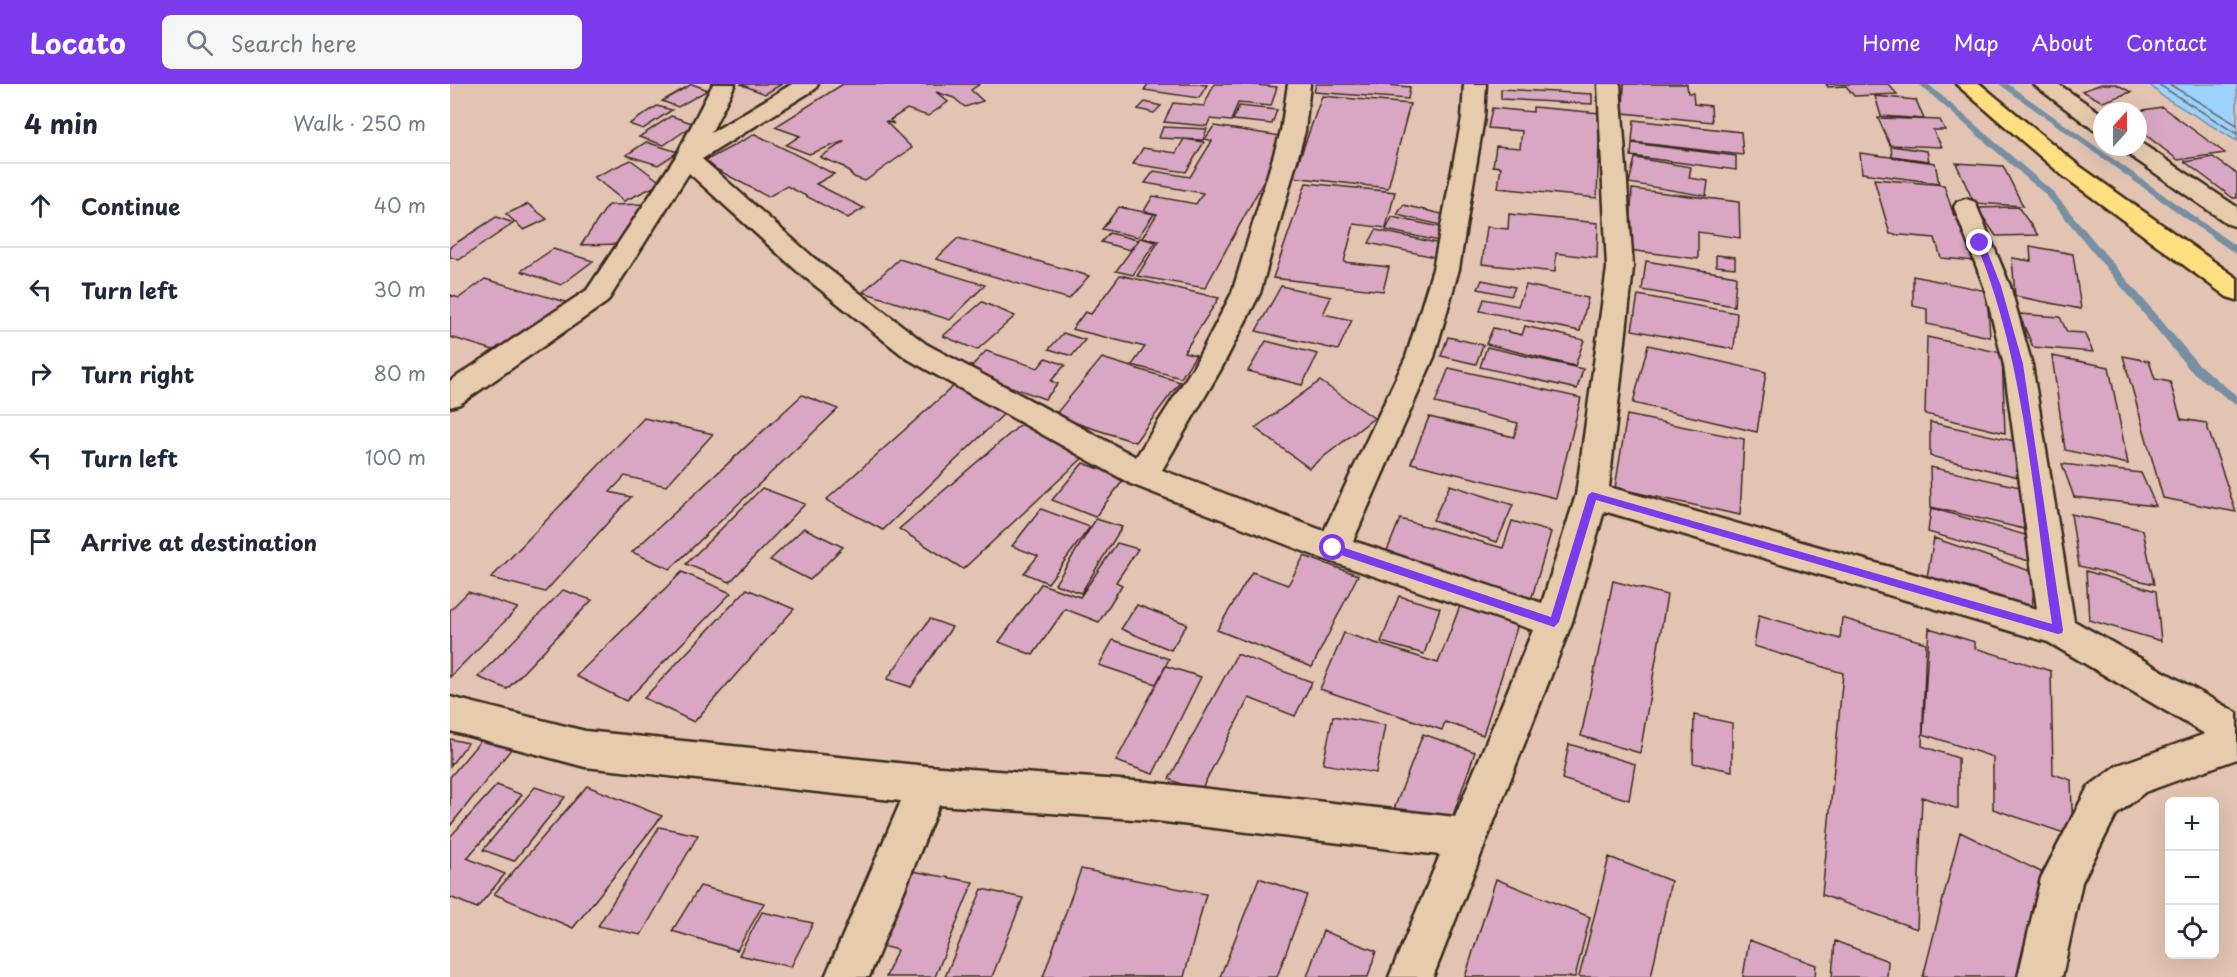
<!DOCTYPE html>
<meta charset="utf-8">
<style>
body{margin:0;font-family:"Playpen Sans",sans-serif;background:#f6f6f7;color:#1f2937}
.controls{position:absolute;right:18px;bottom:18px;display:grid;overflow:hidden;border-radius:9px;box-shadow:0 6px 24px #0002}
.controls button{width:54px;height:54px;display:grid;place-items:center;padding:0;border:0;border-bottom:2px solid #e0e1e3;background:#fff;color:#1f2937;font:30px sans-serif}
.compass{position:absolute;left:1643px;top:18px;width:54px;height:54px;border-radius:50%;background:#fff;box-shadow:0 6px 24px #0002;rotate:21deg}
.stop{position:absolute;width:18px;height:18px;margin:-14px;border:4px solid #7c3aed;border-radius:50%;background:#fff}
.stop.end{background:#7c3aed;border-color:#fff;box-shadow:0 2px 6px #0008}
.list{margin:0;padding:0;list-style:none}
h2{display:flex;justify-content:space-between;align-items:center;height:78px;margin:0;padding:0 24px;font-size:26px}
h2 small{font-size:20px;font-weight:400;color:#747a83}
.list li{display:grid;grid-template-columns:39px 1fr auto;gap:18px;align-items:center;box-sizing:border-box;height:84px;padding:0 24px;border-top:2px solid #e0e1e3}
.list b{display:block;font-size:22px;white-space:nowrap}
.list em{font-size:20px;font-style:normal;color:#747a83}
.icon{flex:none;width:33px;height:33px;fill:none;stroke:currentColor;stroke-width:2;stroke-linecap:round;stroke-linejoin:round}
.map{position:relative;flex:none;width:1787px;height:893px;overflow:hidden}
header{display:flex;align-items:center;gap:36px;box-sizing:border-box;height:84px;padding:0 30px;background:#7c3aed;color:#fff}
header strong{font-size:28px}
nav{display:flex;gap:33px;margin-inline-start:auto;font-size:21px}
.search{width:420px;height:54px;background:#f6f6f7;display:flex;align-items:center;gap:15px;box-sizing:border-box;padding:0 21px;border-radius:9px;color:#747a83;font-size:22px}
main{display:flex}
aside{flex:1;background:#fff}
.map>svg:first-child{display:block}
.water{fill:#9dd2fb;stroke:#768fa3;stroke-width:1.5}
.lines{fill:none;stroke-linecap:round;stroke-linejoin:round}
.shore{stroke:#626d76;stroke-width:1.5}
.stream{fill:#768fa3;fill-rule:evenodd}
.building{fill:#d9a7c4;stroke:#3b2a1e;stroke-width:1.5}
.minor-casing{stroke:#3b2a1e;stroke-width:5}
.highway-casing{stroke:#3b2a1e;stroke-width:5}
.minor{fill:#e6cbad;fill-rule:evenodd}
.highway{fill:#ffdf80;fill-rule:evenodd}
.route{fill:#7c3aed}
</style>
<header>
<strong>Locato</strong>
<div class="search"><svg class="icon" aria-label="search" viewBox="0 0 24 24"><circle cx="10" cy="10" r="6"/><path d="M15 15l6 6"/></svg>Search here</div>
<nav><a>Home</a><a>Map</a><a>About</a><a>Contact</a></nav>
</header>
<main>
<aside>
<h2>4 min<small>Walk · 250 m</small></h2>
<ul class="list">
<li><svg class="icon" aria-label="ahead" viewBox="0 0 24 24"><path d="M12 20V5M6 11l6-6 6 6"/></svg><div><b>Continue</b></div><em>40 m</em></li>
<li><svg class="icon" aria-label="left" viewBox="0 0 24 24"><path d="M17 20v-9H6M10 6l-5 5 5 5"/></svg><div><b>Turn left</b></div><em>30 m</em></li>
<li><svg class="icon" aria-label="right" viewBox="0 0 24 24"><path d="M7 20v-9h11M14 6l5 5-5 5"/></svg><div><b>Turn right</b></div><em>80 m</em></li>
<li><svg class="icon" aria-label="left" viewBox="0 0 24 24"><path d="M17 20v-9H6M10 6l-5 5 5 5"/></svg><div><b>Turn left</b></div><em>100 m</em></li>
<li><svg class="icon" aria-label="arrive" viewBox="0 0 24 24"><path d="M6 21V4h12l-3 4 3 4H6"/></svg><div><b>Arrive at destination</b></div></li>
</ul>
</aside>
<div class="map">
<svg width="1787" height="893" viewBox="0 0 1787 893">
<rect width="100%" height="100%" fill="#e3c4b2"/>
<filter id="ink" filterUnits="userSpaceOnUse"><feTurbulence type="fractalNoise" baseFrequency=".0167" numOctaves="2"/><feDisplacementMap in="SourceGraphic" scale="12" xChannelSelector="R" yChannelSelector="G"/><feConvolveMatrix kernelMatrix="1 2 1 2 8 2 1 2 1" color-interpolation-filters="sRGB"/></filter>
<g filter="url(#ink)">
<!-- water -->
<path class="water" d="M1699 0H1787V57L1712 12Z"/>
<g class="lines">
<!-- shore -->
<path class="shore" d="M1708 0 1787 50
M1719 0 1787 41"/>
<!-- stream -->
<path class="stream" d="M1469 0H1478L1602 107 1748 280 1787 312V322L1740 286 1596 111Z
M1549 0H1558L1787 163V171Z"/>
</g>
<!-- building -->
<path class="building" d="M242 0 258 6 228 23 212 17Z
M290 0H332L315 10Z
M393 0H530L521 6 533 17 515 23 504 14 486 8 498 18 478 32 457 25 440 36 444 40 435 37 462 64 415 97 404 93 394 83 370 73 395 57 359 70 336 61 350 52 325 43Z
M698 0H747L757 1 749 14 694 6Z
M764 0H796L827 3 821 22 788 19 781 37 760 35 757 42 714 38 723 19 754 22Z
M866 0H927L960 3 958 15 864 8Z
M1174 0H1237L1238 9H1243L1244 20 1261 22 1262 38 1173 29Z
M1376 0H1438L1447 10 1404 12 1396 2 1378 3Z
M1652 0H1666L1681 8 1653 18 1632 7Z
M1051 5 1142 10V20L1051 15Z
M872 12 960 20 938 104 843 93Z
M1425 12 1466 16 1474 35 1431 32Z
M695 18 711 22 704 29 688 25Z
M207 22 222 26 193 45 179 40Z
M789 22 827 26 822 40 783 36Z
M1083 23 1150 29 1147 114 1048 104 1051 83 1043 82 1046 62 1070 64 1072 47 1038 44 1042 24 1083 28Z
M1712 23 1775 69 1728 76 1688 45 1687 27Z
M221 32 245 40 214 61 189 53Z
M1428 34 1490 36 1495 46H1483L1492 63 1440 61Z
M1184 36 1291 48 1293 71 1182 58Z
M764 42 838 53 755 204 687 192 709 157 692 154 707 130 694 127 703 112 746 120 753 109 695 99 704 87 740 93 762 57 755 55Z
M713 43 757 45 753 56 709 54Z
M305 50 384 90 366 100 414 124 398 134 337 102 318 113 253 78Z
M734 55 754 58 736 88 683 80 693 64 726 69Z
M196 58 228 68 208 81 176 71Z
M1182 59 1286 72V86L1181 72Z
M1441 62 1477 67 1479 77 1442 72Z
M1410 69 1485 79 1489 99 1412 89Z
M1763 73 1787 90V114H1783L1735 78Z
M1185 74 1241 83 1239 94 1258 97 1256 112 1179 99Z
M181 76 212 99 174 117 144 93Z
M1506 79 1553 82 1573 122 1524 119Z
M1424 95 1494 101 1504 132H1510L1526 177 1491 174 1485 154 1440 150Z
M856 99 945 108 936 144 904 140 894 178 939 183 933 207 823 194Z
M1182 105 1289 118 1290 154 1248 148V175L1179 166Z
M78 120 97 135 74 146 56 130Z
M198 120 172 160 131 161 158 121Z
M953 121 996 131 991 141 947 131Z
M669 123 704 130 688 153 652 145Z
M1568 123 1588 151 1546 152 1527 124Z
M1059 130 1148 139 1147 174 1106 169 1105 188 1032 180 1037 143 1058 145Z
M46 133 64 139 9 176 0 173V163Z
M942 133 995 144 989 157 936 146Z
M926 146 991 160 984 173 919 159Z
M659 149 688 156 680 166 651 158Z
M508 154 639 192 619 215 486 175Z
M690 154 706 158 683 191 666 187Z
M1580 162 1623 170 1631 225 1565 212 1562 174 1581 177Z
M103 165 143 177 111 201 71 187Z
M1266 171 1285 173V184L1266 182Z
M449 175 535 201 500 236 413 208Z
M1196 177 1286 192 1284 222 1192 206Z
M670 191 769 214 734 268 746 271 731 294 682 281 695 263 622 245 635 228 641 230Z
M1463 192 1537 207 1540 253 1477 240V225L1463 222Z
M35 195 123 220 60 271 0 253V211L9 214Z
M1032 196 1065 203 1061 212 1028 205Z
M1076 201 1138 214 1130 247 1030 227 1034 215 1068 222Z
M831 202 881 213 873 230 902 236 888 266 806 247Z
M1188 211 1287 229 1284 265 1182 246Z
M532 218 565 232 527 266 493 252Z
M1569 230 1610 233 1617 248 1634 249 1643 268 1583 263Z
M1075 242 1134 256 1125 282 1036 260 1043 244 1072 251Z
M613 249 635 256 622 272 599 265Z
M998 253 1033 261 1026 280 991 272Z
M1477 253 1552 269 1555 349 1475 330Z
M816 257 868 270 852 301 798 287Z
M1198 261 1316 288 1307 348 1183 319Z
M1037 263 1133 285 1127 305 1030 283Z
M536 267 588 284 596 274 615 281 601 297 608 300 595 315 517 287Z
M1602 272 1659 283 1678 380 1615 366Z
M1673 272 1699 277 1705 295 1720 298 1731 335 1756 339 1786 428 1713 414Z
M652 274 730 298 685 358 604 332Z
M999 284 1131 314 1106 414 961 379 979 333 1064 353 1068 339 985 319Z
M870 297 924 334 859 384 805 344Z
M506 300 560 324 433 446 376 416Z
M352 311 388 325 220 485 182 468Z
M1177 331 1294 355 1290 431 1165 404Z
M194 334 263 350 216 402 175 392 160 408 181 413 95 508 41 494Z
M576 336 637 370 513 485 449 445Z
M1480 338 1569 358 1572 394 1480 372Z
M633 379 675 394 645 433 602 416Z
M1612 380 1691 389 1706 422 1624 413Z
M1480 383 1570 403 1574 445 1481 423Z
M1000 401 1063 421 1047 458 983 436Z
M312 404 355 420 280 498 236 480Z
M1481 424 1579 452V477L1478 448Z
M591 425 640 443 598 499 574 489 588 472 562 462Z
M1621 430 1693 446 1704 500 1629 482Z
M646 435 672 443 631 509 605 500Z
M950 435 1053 464 1062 437 1101 448 1079 523 932 479Z
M354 444 393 463 360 496 320 476Z
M1484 454 1586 489 1581 530 1477 493Z
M667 459 688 465 666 498 672 501 649 538 615 525 583 571 549 558 591 500 630 513Z
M854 472 908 491 862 583 767 546 802 488 838 501Z
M1636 487 1706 507 1711 557 1639 536Z
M232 488 281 509 176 617 126 592Z
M1163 497 1217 511 1190 669 1131 652Z
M297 505 344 525 244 638 194 614Z
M113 506 142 516 57 605 28 593Z
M18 508 68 524 0 593V526Z
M949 512 990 524 974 570 931 558Z
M687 521 737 540 721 566 671 545Z
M1010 522 1068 540 1033 651 995 638 992 646 870 605 894 549 988 579Z
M1309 531 1390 555 1392 534 1476 559 1472 662 1508 674V725L1472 713 1467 845 1372 811 1393 589 1304 562Z
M480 535 502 543 461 603 437 595Z
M1479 544 1525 558V564L1601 587 1603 690 1621 696 1623 752 1543 725V673L1473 650Z
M663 556 719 575 706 600 649 581Z
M787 570 862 598 845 632 799 614 750 708 719 695Z
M716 582 751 593 703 690 666 677Z
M1244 631 1282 639V687L1243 679Z
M883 632 935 641 926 689 873 680Z
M973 650 1025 668 998 746 944 725Z
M0 655 18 659 0 682Z
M31 656 62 664 0 742V693Z
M1119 660 1185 680 1179 716 1112 695Z
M47 701 72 711 17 774 55 790 27 824 0 813V753Z
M137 702 212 732 123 844 44 810Z
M85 703 115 713 64 777 33 766Z
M209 743 248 751 191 851 148 842Z
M1510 748 1597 791 1578 893H1473Z
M1159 773 1221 797 1201 893H1129Z
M631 785 756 810 734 893H593Z
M462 787 523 798 485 893H436L447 866 428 861Z
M809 794 857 811 827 893H770Z
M1046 795 1140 833 1125 893H1015Z
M250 802 314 819 287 866 222 847Z
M532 805 573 814 542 893H495Z
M312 828 363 839 341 883 289 871Z
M873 847 926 867 918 893H857Z
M1299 856 1366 881 1365 893H1293Z
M1385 857 1438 877 1437 893H1382Z"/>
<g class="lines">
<!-- minor casing -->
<g class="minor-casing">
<path id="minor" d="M263 0H285L261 49 342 0H368L365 5 252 75 364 174 476 260 686 373 744 282 782 209 831 47 838 0H860L855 47 810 209 771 285 712 386 874 447 956 273 983 185 1012 34 1014 0H1036L1034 34 1009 185 984 273 903 457 1092 519 1126 411 1157 184 1148 0H1170L1183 184 1159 403 1587 525 1554 281 1534 202 1504 123 1507 118 1516 115 1525 118 1560 202 1582 281 1624 537 1787 629V675L1695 708 1666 731 1632 798 1612 893H1568L1591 794 1638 703 1668 681 1755 650 1598 558 1154 427 1122 538 983 893H939L990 771 698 736 489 721 419 893H375L451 717 135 683 0 647V613L135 647 477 682 698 698 1005 733 1083 546 871 474 681 400 456 274 346 186 239 89 157 218 10 320 0 323V297L137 206 225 74Z
M1583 0H1608L1652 30V48L1644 46Z
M1688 57 1787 123V143L1778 140 1675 68 1671 63H1688Z"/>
</g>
<!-- highway casing -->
<g class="highway-casing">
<path id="highway" d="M1506 0H1530L1628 81 1787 194V216L1777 213 1612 91Z"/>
</g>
<!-- minor -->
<use href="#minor" class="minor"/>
<!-- highway -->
<use href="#highway" class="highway"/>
</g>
</g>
<!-- route -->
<path class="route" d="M1530 157 1534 159 1551 202 1573 280 1613 546 1612 549 1608 550 1146 416 1109 538 1104 543 879 467 878 464 883 460 1101 533 1138 411 1142 408 1602 540C1583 413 1575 278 1526 159Z"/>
</svg>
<div class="controls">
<button>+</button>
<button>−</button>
<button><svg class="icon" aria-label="locate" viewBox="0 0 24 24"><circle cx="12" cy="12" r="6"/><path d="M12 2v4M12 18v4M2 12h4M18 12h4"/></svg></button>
</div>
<svg class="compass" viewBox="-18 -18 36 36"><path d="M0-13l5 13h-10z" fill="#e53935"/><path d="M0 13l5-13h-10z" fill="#747a83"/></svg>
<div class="stop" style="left:883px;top:464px"></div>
<div class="stop end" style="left:1530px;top:159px"></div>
</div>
</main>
